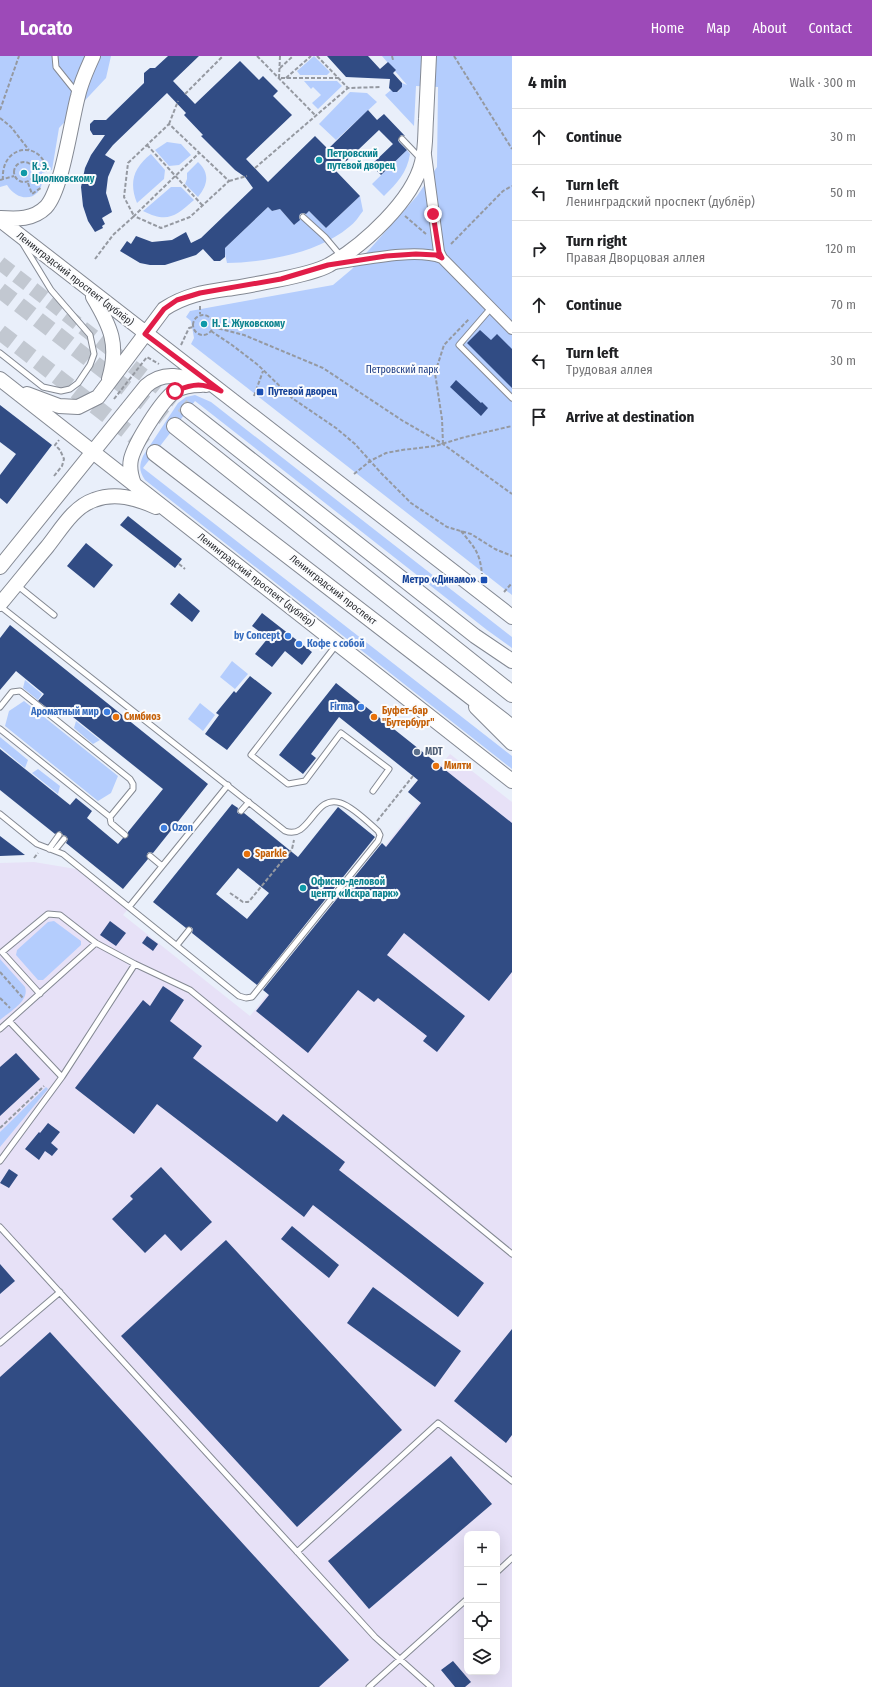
<!DOCTYPE html>
<meta charset="utf-8">
<style>
body{margin:0;font-family:"Fira Sans Condensed",sans-serif;background:#f2f2f2;color:#202124}
.controls{position:absolute;right:12px;bottom:12px;display:grid;overflow:hidden;border-radius:8px;box-shadow:0 4px 16px #0002}
.controls button{width:36px;height:36px;display:grid;place-items:center;padding:0;border:0;border-bottom:1px solid #e0e0e0;background:#fff;color:#202124;font:20px sans-serif}
.stop{position:absolute;width:12px;height:12px;margin:-9px;border:3px solid #e11d48;border-radius:50%;background:#fff}
.stop.end{background:#e11d48;border-color:#fff;box-shadow:0 1px 4px #0008}
.list{margin:0;padding:0;list-style:none}
h2{display:flex;justify-content:space-between;align-items:center;height:52px;margin:0;padding:0 16px;font-size:17px}
h2 small{font-size:13px;font-weight:400;color:#757577}
.list li{display:grid;grid-template-columns:26px 1fr auto;gap:12px;align-items:center;box-sizing:border-box;height:56px;padding:0 16px;border-top:1px solid #e0e0e0}
.list b{display:block;font-size:15px;white-space:nowrap}
.list p{margin:0;font-size:13px;white-space:nowrap;color:#757577}
.list em{font-size:13px;font-style:normal;color:#757577}
.icon{flex:none;width:22px;height:22px;fill:none;stroke:currentColor;stroke-width:2;stroke-linecap:round;stroke-linejoin:round}
.map{position:relative;flex:none;width:512px;height:1631px;overflow:hidden}
header{display:flex;align-items:center;gap:24px;box-sizing:border-box;height:56px;padding:0 20px;background:#9d4ab8;color:#fff}
header strong{font-size:19px}
nav{display:flex;gap:22px;margin-inline-start:auto;font-size:14px}
main{display:flex}
aside{flex:1;background:#fff}
.map>svg:first-child{display:block}
.industrial{fill:#e7e1f7;fill-rule:evenodd}
.green{fill:#b4cdfd}
.building{fill:#314c84;fill-rule:evenodd}
.lines{fill:none;stroke-linecap:round;stroke-linejoin:round}
.secondary-tunnel{stroke:#c2c8d1;stroke-width:14;stroke-dasharray:14 7;stroke-linecap:butt}
.primary-tunnel{stroke:#c2c8d1;stroke-width:16;stroke-dasharray:16 8;stroke-linecap:butt}
.lane-casing{stroke:#848993;stroke-width:7}
.street-casing{stroke:#848993;stroke-width:12}
.secondary-casing{stroke:#848993;stroke-width:16}
.primary-casing{stroke:#848993;stroke-width:18}
.path{stroke:#9599a1;stroke-width:2;stroke-dasharray:4 2;stroke-linecap:butt}
.lane{stroke:#fff;stroke-width:5}
.street{stroke:#fff;stroke-width:10}
.secondary{stroke:#fff;stroke-width:14}
.primary{stroke:#fff;stroke-width:16}
.route{stroke:#e11d48;stroke-width:5}
.culture-dot{fill:#0f9aa8;stroke:#fbfcfe;stroke-width:1.5}
.transit-dot{fill:#1a4fb4;stroke:#fbfcfe;stroke-width:1.5}
.shop-dot{fill:#3f7fe0;stroke:#fbfcfe;stroke-width:1.5}
.food-dot{fill:#e8710a;stroke:#fbfcfe;stroke-width:1.5}
.service-dot{fill:#5c6f8a;stroke:#fbfcfe;stroke-width:1.5}
.labels{text-anchor:middle;dominant-baseline:central;stroke-width:4;stroke-linejoin:round;paint-order:stroke}
.culture-label{font-size:10px;font-weight:bold;fill:#0d838f;stroke:#fbfcfe;text-anchor:start}
.street-label{font-size:10px;fill:#282a2e;stroke:#fbfcfe}
.park-label{font-size:10px;fill:#193981;stroke:#fbfcfe}
.transit-label{font-size:10px;font-weight:bold;fill:#164399;stroke:#fbfcfe;text-anchor:start}
.shop-label{font-size:10px;font-weight:bold;fill:#366cbe;stroke:#fbfcfe;text-anchor:end}
.food-label{font-size:10px;font-weight:bold;fill:#c56008;stroke:#fbfcfe;text-anchor:start}
.service-label{font-size:10px;font-weight:bold;fill:#4e5e75;stroke:#fbfcfe;text-anchor:start}
</style>
<header>
<strong>Locato</strong>
<nav><a>Home</a><a>Map</a><a>About</a><a>Contact</a></nav>
</header>
<main>
<div class="map">
<svg width="512" height="1631" viewBox="0 0 512 1631">
<rect width="100%" height="100%" fill="#e9effa"/>
<!-- industrial -->
<path class="industrial" d="M450 698 512 746V1631H0V807L34 806 76 813 128 853 123 859 250 960 420 746 408 736 418 724 425 729ZM467 1478H497V1616H467Z"/>
<!-- green -->
<path class="green" d="M0 0H111L106 22 59 72 52 114 42 117C46 143 20 150 7 129L0 131Z
M314 0 330 16 327 19H300L297 15Z
M382 0H512V539L191 288 194 282 191 265 186 261 190 255 333 229 352 213 417 140 437 111 438 31 416 30 414 70 385 39 391 34 398 36 402 31V27L407 29Z
M304 25H337L342 30 318 53 312 47 321 39 313 31 311 33Z
M350 36 367 37 377 46 336 84 319 68Z
M167 86 181 88 191 99 179 109 169 110 155 94Z
M407 94 410 98C407 117 397 127 384 140L372 128Z
M151 98 165 114 164 123 137 147C129 127 133 112 151 98Z
M198 106C210 117 208 129 198 141L185 128 187 123V117Z
M171 131H181L194 144C175 161 167 167 143 155Z
M360 140 363 155C359 160 355 167 349 171 318 197 267 206 227 207L224 193 268 151 272 155 280 153 294 169 309 155 326 172Z
M195 339 211 346 512 581V592L487 574 195 345 143 412 512 700V713L145 424C139 415 139 410 143 400L178 347 186 341Z
M232 605 248 618 235 633 220 621Z
M25 624 42 638 38 644 23 632Z
M24 645 118 720 111 737 98 745 5 670 9 655Z
M200 647 215 659 203 675 188 663Z
M76 665 100 684 93 688 74 672Z
M0 681 28 704 25 712 0 691Z
M38 713 60 730 58 738 32 717Z
M54 865 81 885V889L43 924H38L16 899 17 894 48 866Z
M0 903 25 931C30 945 9 956 0 964Z
M46 1031 48 1033 0 1091V1076Z"/>
<!-- building -->
<path class="building" d="M168 0H199L173 25 195 48 240 5 259 24 263 20 278 35 273 40 292 59 246 103 268 126 315 80 328 93 368 54 377 64 384 58 405 80 401 79 398 84 399 86 407 94 381 119 371 109 393 88 379 74 336 115 360 140 326 172 309 155 306 158 303 157 300 158 299 161 300 164 294 169 280 153 272 155 268 151 225 192V201L220 205H214L203 193 196 199 165 209H150L140 207 120 195 127 185 131 188 136 180 152 186 172 184 186 176 191 187 201 182 253 132 245 121 235 114 201 80 203 79 184 59 186 57 167 37 113 89 105 99 115 105 108 121 106 137 112 156 102 162 105 168 102 170 103 172 95 176 88 165 83 150 81 131 85 112 91 99 105 79H93L90 74V68L94 64H106L144 27V17L150 12H155Z
M327 0H368L380 13 388 6 396 14 393 17 402 27V31L397 36H393L389 32 390 23 346 21Z
M480 274 491 284 497 278 512 293V332L467 287Z
M456 324 481 347 482 346 488 352 481 360 450 331Z
M0 349 52 389 7 448 0 442V419L16 398 0 386Z
M128 460 182 503 175 512 120 469Z
M86 487 113 509 94 532 67 510Z
M179 537 200 555 192 566 170 548Z
M262 557 312 596 302 609 285 595 272 611 255 598 268 582 252 570Z
M10 569 208 728 153 797 149 796 147 798 148 803 123 833 66 787 68 783 66 780 63 779 60 775 55 778 0 734V693L70 749 76 742 92 755 87 762 118 788 123 782 128 781V776L163 733 63 653 58 660 38 645 44 638 16 615 0 634V582Z
M250 620 272 637 227 694 205 678 219 659 216 657 234 635 236 637Z
M336 627 512 767V916L489 945 404 877 387 899 465 960 437 996 423 985 427 980 378 942 374 946 358 934 308 997 256 955 269 939 263 934 382 787 386 791 421 747 408 736 418 724 339 661 311 698 316 702 303 718 279 699Z
M232 748 238 752 237 756 239 758 244 757 298 801 338 751 375 781 257 929 192 877 193 873 191 871 186 872 153 846ZM238 812 269 837 247 863 216 838Z
M0 780 25 799 0 800Z
M110 865 126 877 116 890 100 879Z
M147 880 158 888 153 895 142 887Z
M163 930 184 944 170 965 202 990 193 1002 277 1066 283 1058 345 1106 339 1114 484 1227 458 1261 313 1149 304 1161 157 1048 134 1078 75 1032 143 944 150 950Z
M16 997 40 1023 0 1060V1011Z
M48 1067 60 1076 51 1087 58 1093 52 1100 45 1095 39 1104 25 1093 39 1076 40 1077Z
M161 1111 212 1166 181 1195 165 1178 145 1197 112 1163 133 1143 130 1140Z
M9 1113 18 1119 9 1132 0 1127Z
M292 1170 339 1209 329 1222 281 1183Z
M226 1184 402 1374 297 1471 121 1280Z
M0 1208 15 1225 0 1238Z
M373 1231 461 1295 435 1331 347 1267Z
M512 1273V1379L506 1387 454 1345Z
M50 1276 349 1604 319 1631H0V1321Z
M451 1400 492 1448 369 1553 328 1505Z
M453 1605 471 1626 465 1631H455L441 1614Z"/>
<g class="lines">
<!-- secondary-tunnel -->
<path class="secondary-tunnel" d="M0 207 188 354"/>
<!-- primary-tunnel -->
<path class="primary-tunnel" d="M0 234 175 370
M0 276 155 397"/>
<!-- lane casing -->
<g class="lane-casing">
<path id="lane" d="M55 0 56 11 76 36
M402 83 421 103
M303 161 325 181 341 200
M491 252 459 289 512 342
M0 297 43 331 61 335 70 333 78 327 90 309 94 298 90 279 51 234 23 188
M18 530 54 559
M0 550 285 775C310 785 314 737 341 747 353 751 368 766 378 775L380 779 378 785 252 941 246 942 239 940 63 798 37 788 0 758
M337 588 251 699 288 728 305 725 341 677 389 713 373 735
M0 651 12 636 20 635 130 723 133 728V733L110 761 0 673
M241 755 249 746
M110 761 111 767 125 779
M49 793 59 779
M55 794 64 783
M150 800 162 810
M129 851 228 729
M177 889 189 874
M40 938 2 896 48 858 60 859 96 887 135 908 190 934 512 1198
M0 973 96 887
M62 1021 135 908
M0 1105 62 1021 9 965
M0 1171 375 1581 431 1631
M0 1287 60 1236
M297 1496 438 1367 512 1425
M497 1516 512 1502
M369 1631 467 1543"/>
</g>
<!-- street casing -->
<g class="street-casing">
<path id="street" d="M426 99 439 196 442 202 512 273
M334 208C363 204 415 192 442 202"/>
</g>
<!-- secondary casing -->
<g class="secondary-casing">
<path id="secondary" d="M0 162C17 163 33 164 46 151 62 134 71 66 78 40 81 26 87 13 93 0
M0 164 512 561
M93 241C111 271 119 289 109 323
M0 323 512 725
M27 338 59 350 78 351 98 341 164 253C187 238 207 236 233 232 247 230 262 227 277 224 292 221 316 216 329 209 364 189 413 144 422 106 426 92 425 77 426 63 427 42 428 21 429 0
M188 354 475 580 512 605
M134 428C131 420 129 412 131 403 135 387 161 345 175 335 183 330 192 329 201 329
M0 511 146 330C165 313 184 321 206 329
M0 548C16 529 31 510 47 491 60 475 73 451 94 444 115 436 136 442 156 451
M476 651 512 687"/>
</g>
<!-- primary casing -->
<g class="primary-casing">
<path id="primary" d="M175 370 512 638
M155 397 512 672"/>
</g>
<!-- path -->
<path class="path" d="M257 0 316 60
M280 0 279 22H339
M317 0 348 32 380 31
M392 0 393 4
M454 0 512 93
M280 12 293 0
M286 22 311 0
M185 38 223 0
M0 54 19 0
M0 62 11 71 29 94
M169 68 178 45
M147 89 203 150
M14 116a10 10 0 1 1 20 0a10 10 0 1 1-20 0Z
M255 112 348 32
M35 113 46 109
M0 124 14 120
M3 124C0 88 43 83 47 116
M229 125 247 120
M28 127 32 138 42 131
M405 160 426 178
M451 188 503 135 512 130
M95 203 113 179 134 160 124 141 128 107 169 68 229 125 190 161 161 172 134 160 199 97
M200 250V258
M193 269a10 10 0 1 1 20 0a10 10 0 1 1-20 0Z
M213 271 244 279 323 312 403 365 443 388 512 438
M211 275 232 289 258 309 292 342 336 372 355 388 381 417 411 447 447 471 471 478 495 493 512 500
M181 289 189 272 193 271
M254 340 263 315
M114 343 147 301 159 308
M443 388 442 363 435 317 444 289 469 263
M354 418 370 405 386 397 402 394 435 390 465 381 512 370
M54 420 62 410 64 403 60 394 55 389 59 384
M461 475C474 491 480 496 482 518
M179 508 185 513
M504 536 512 527
M426 699 431 691
M377 765 413 720
M34 802 38 797
M230 837 243 846H248L251 843 292 793 294 784
M0 916 23 942
M0 942 10 952
M0 1072 44 1030"/>
<!-- lane -->
<use href="#lane" class="lane"/>
<!-- street -->
<use href="#street" class="street"/>
<!-- secondary -->
<use href="#secondary" class="secondary"/>
<!-- primary -->
<use href="#primary" class="primary"/>
</g>
<g class="lines">
<!-- route -->
<path class="route" d="M175 335C195 327 202 327 221 335L145 278 164 253 177 244 200 237 281 223 328 209 386 200 416 198 436 199 442 202 439 196 433 158"/>
</g>
<!-- markers -->
<g class="culture-dot">
<circle cx="319" cy="104" r="4"/>
<circle cx="24" cy="117" r="4"/>
<circle cx="204" cy="268" r="4"/>
<circle cx="303" cy="832" r="4"/>
</g>
<g class="transit-dot">
<rect x="256" y="332" width="8" height="8" rx="2"/>
<rect x="480" y="520" width="8" height="8" rx="2"/>
</g>
<g class="shop-dot">
<circle cx="288" cy="580" r="4"/>
<circle cx="299" cy="588" r="4"/>
<circle cx="361" cy="651" r="4"/>
<circle cx="107" cy="656" r="4"/>
<circle cx="164" cy="772" r="4"/>
</g>
<g class="food-dot">
<circle cx="116" cy="661" r="4"/>
<circle cx="374" cy="661" r="4"/>
<circle cx="436" cy="710" r="4"/>
<circle cx="247" cy="798" r="4"/>
</g>
<circle class="service-dot" cx="417" cy="696" r="4"/>
<g class="labels">
<!-- culture labels -->
<g class="culture-label">
<text x="327" y="98">Петровский<tspan x="327" dy="12">путевой дворец</tspan></text>
<text x="32" y="111">К. Э.<tspan x="32" dy="12">Циолковскому</tspan></text>
<text x="212" y="268">Н. Е. Жуковскому</text>
<text x="311" y="826">Офисно-деловой<tspan x="311" dy="12">центр «Искра парк»</tspan></text>
</g>
<!-- street labels -->
<g class="street-label">
<text transform="translate(75 223) rotate(38)">Ленинградский проспект (дублёр)</text>
<text transform="translate(256 524) rotate(38)">Ленинградский проспект (дублёр)</text>
<text transform="translate(333 534) rotate(38)">Ленинградский проспект</text>
</g>
<!-- park labels -->
<g class="park-label">
<text x="402" y="314">Петровский парк</text>
</g>
<!-- transit labels -->
<g class="transit-label">
<text x="268" y="336">Путевой дворец</text>
<text x="476" y="524" text-anchor="end">Метро «Динамо»</text>
</g>
<!-- shop labels -->
<g class="shop-label">
<text x="280" y="580">by Concept</text>
<text x="307" y="588" text-anchor="start">Кофе с собой</text>
<text x="353" y="651">Firma</text>
<text x="99" y="656">Ароматный мир</text>
<text x="172" y="772" text-anchor="start">Ozon</text>
</g>
<!-- food labels -->
<g class="food-label">
<text x="382" y="655">Буфет-бар<tspan x="382" dy="12">"Бутербург"</tspan></text>
<text x="124" y="661">Симбиоз</text>
<text x="444" y="710">Милти</text>
<text x="255" y="798">Sparkle</text>
</g>
<!-- service labels -->
<g class="service-label">
<text x="425" y="696">MDT</text>
</g>
</g>
</svg>
<div class="controls">
<button>+</button>
<button>−</button>
<button><svg class="icon" aria-label="locate" viewBox="0 0 24 24"><circle cx="12" cy="12" r="6"/><path d="M12 2v4M12 18v4M2 12h4M18 12h4"/></svg></button>
<button><svg class="icon" aria-label="layers" viewBox="0 0 24 24"><path d="M12 4l9 5-9 5-9-5zM3 14l9 5 9-5"/></svg></button>
</div>
<div class="stop" style="left:175px;top:335px"></div>
<div class="stop end" style="left:433px;top:158px"></div>
</div>
<aside>
<h2>4 min<small>Walk · 300 m</small></h2>
<ul class="list">
<li><svg class="icon" aria-label="ahead" viewBox="0 0 24 24"><path d="M12 20V5M6 11l6-6 6 6"/></svg><div><b>Continue</b></div><em>30 m</em></li>
<li><svg class="icon" aria-label="left" viewBox="0 0 24 24"><path d="M17 20v-9H6M10 6l-5 5 5 5"/></svg><div><b>Turn left</b><p>Ленинградский проспект (дублёр)</p></div><em>50 m</em></li>
<li><svg class="icon" aria-label="right" viewBox="0 0 24 24"><path d="M7 20v-9h11M14 6l5 5-5 5"/></svg><div><b>Turn right</b><p>Правая Дворцовая аллея</p></div><em>120 m</em></li>
<li><svg class="icon" aria-label="ahead" viewBox="0 0 24 24"><path d="M12 20V5M6 11l6-6 6 6"/></svg><div><b>Continue</b></div><em>70 m</em></li>
<li><svg class="icon" aria-label="left" viewBox="0 0 24 24"><path d="M17 20v-9H6M10 6l-5 5 5 5"/></svg><div><b>Turn left</b><p>Трудовая аллея</p></div><em>30 m</em></li>
<li><svg class="icon" aria-label="arrive" viewBox="0 0 24 24"><path d="M6 21V4h12l-3 4 3 4H6"/></svg><div><b>Arrive at destination</b></div></li>
</ul>
</aside>
</main>
